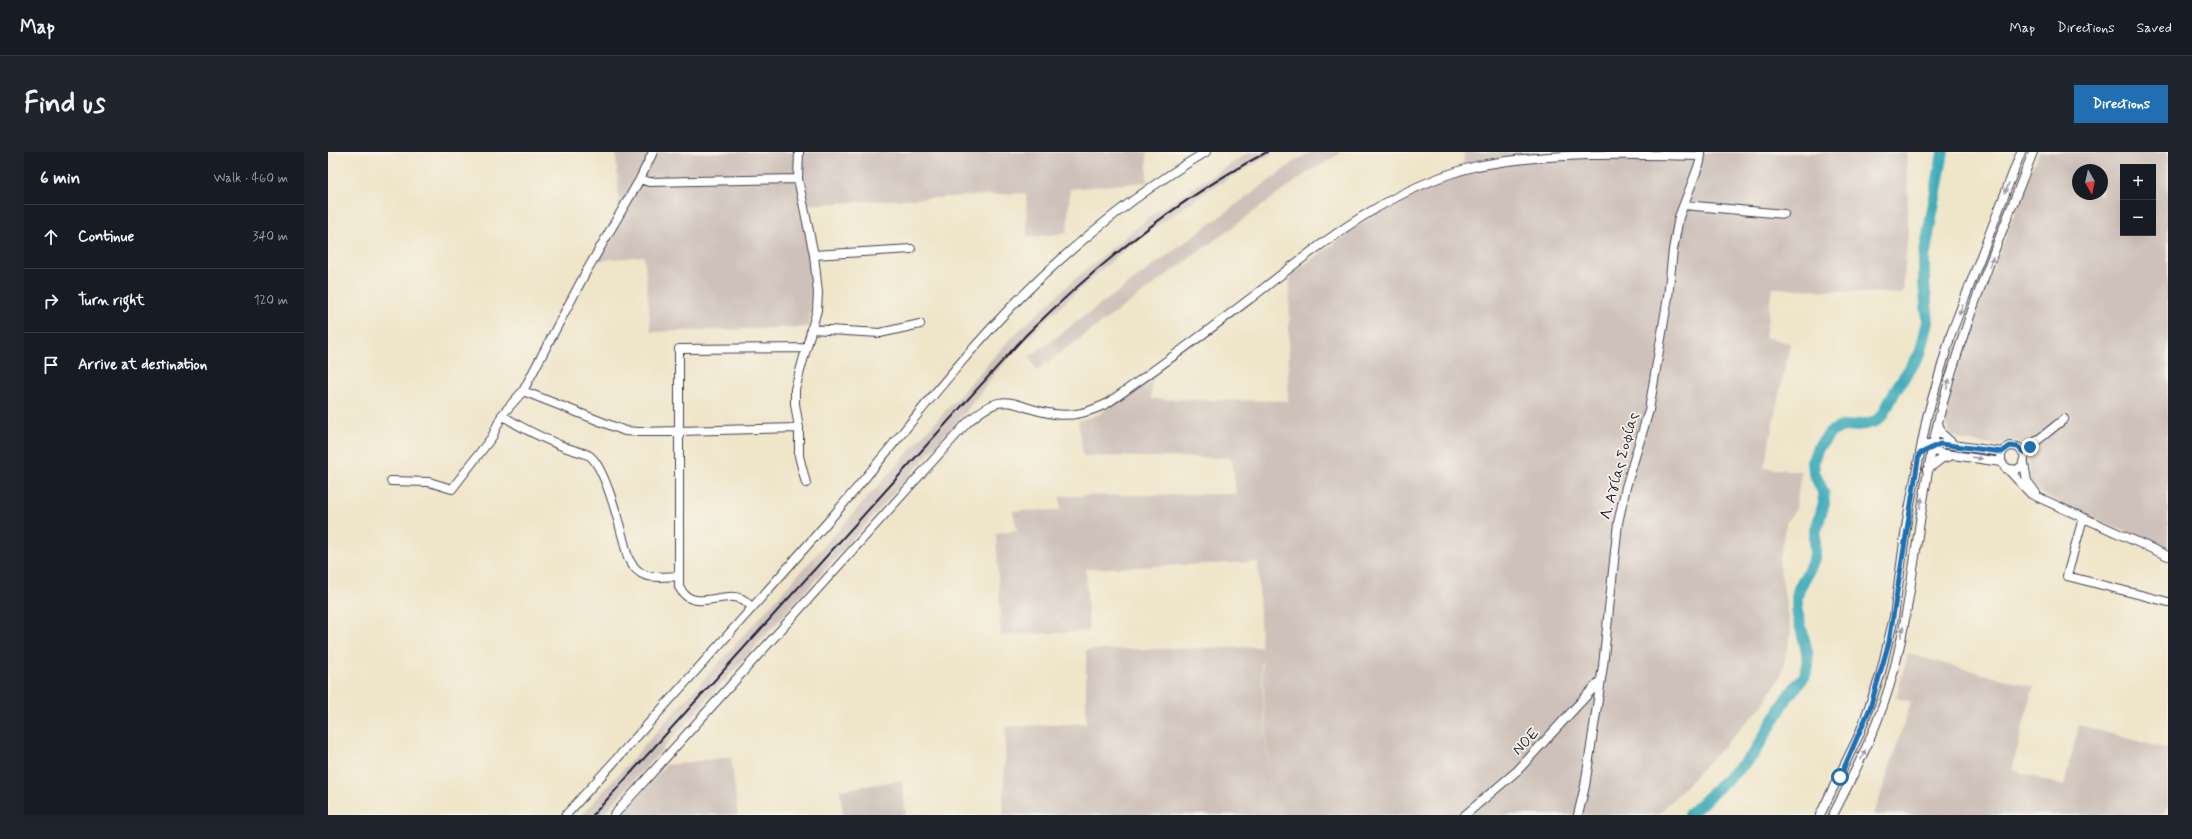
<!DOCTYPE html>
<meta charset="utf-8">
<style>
body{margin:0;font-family:Mynerve,sans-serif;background:#20242c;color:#f1f3f6}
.controls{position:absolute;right:12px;top:12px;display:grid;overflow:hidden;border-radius:0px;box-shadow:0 4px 16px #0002}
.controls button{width:36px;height:36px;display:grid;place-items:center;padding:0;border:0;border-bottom:1px solid #363941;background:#171b24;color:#f1f3f6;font:20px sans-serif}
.compass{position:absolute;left:1744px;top:12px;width:36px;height:36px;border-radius:50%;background:#171b24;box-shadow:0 4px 16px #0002;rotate:171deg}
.stop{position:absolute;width:12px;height:12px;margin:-9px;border:3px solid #1f6fb2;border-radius:50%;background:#fff}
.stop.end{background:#1f6fb2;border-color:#fff;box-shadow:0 1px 4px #0008}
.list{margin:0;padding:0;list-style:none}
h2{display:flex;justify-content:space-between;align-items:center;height:52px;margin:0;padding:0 16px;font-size:17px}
h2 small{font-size:13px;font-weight:400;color:#9ea1a6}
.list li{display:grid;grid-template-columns:26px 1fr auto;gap:12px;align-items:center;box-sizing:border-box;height:64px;padding:0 16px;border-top:1px solid #363941}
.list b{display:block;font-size:15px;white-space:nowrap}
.list em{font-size:13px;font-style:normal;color:#9ea1a6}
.icon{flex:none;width:22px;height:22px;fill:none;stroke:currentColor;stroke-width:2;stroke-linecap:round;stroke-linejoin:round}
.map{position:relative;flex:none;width:1840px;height:663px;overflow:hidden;border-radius:0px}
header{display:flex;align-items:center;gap:24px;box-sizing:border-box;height:56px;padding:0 20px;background:#171b24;border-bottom:1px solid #363941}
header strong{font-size:19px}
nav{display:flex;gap:22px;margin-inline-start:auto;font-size:14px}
.intro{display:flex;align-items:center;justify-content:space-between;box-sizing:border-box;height:96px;padding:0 24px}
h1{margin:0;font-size:28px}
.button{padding:10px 18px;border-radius:0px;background:#1f6fb2;color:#fff;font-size:14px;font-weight:700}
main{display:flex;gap:24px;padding:0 24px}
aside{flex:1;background:#171b24;border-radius:0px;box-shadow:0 4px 16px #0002}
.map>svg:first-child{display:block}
.industrial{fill:#cec1ba;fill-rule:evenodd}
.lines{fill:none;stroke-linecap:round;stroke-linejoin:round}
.river{stroke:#3cabb9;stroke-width:12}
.minor-casing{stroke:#413f50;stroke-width:10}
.minor{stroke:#fff;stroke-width:8}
.rail{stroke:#22223b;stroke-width:2}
.oneway{fill:#9c9ca7}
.route{stroke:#1f6fb2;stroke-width:5}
.labels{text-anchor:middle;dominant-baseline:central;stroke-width:3.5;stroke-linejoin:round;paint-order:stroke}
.street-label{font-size:15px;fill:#22223b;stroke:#f7f3e8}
</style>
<header>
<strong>Map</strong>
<nav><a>Map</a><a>Directions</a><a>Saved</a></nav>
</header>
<div class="intro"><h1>Find us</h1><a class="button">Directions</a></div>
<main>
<aside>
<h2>6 min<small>Walk · 460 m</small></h2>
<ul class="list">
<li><svg class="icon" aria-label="ahead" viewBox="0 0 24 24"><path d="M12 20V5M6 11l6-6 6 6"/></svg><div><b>Continue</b></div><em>340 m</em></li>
<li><svg class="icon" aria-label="right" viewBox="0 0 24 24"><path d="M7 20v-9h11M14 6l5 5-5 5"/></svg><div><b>Turn right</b></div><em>120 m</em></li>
<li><svg class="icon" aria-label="arrive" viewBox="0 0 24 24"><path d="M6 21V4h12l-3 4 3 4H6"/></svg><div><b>Arrive at destination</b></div></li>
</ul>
</aside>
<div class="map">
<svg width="1840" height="663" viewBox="0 0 1840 663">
<rect width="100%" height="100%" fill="#f7f3e8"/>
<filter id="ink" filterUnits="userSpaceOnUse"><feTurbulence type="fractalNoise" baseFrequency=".025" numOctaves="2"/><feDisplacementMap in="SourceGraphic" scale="8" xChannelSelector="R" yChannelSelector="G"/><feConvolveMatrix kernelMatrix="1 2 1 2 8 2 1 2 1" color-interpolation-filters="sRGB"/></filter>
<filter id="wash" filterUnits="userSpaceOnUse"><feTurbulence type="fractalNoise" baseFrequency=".012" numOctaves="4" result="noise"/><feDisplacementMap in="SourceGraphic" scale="16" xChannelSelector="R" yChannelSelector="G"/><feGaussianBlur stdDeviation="0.9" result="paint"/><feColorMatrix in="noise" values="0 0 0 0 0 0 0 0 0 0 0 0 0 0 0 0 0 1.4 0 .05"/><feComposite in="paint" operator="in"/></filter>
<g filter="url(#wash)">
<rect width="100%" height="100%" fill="#efe5c9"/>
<!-- industrial -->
<path class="industrial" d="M288 0H819V30L742 37 739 81 699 85 698 41 471 53 483 93 485 133 481 175 323 180 316 104 266 109 300 55 291 54Z
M922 0H947L882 37 844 63 789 104 714 171 668 220 637 261 555 353 275 663H254L683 186 748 126 830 58Z
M983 0H1014L976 23 709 218 701 205 969 8Z
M1136 0 1579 1 1580 78 1575 142 1444 136 1437 185 1462 191 1436 316 1473 319 1468 357 1458 371 1451 410 1463 481 1453 524 1434 554 1330 663H675L678 575 758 571V498L933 495 930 410 758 417 761 479 673 484 668 381 689 378 685 359 733 358 732 344 908 342 904 306 755 304 750 269 770 263 825 224 823 247 960 249 962 123 1058 54 1093 38 1134 24ZM933 511H934L942 653 934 529Z
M1711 0H1840V399L1714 342 1704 331 1701 324V308L1703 303 1696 291 1683 288 1670 294 1637 289 1623 283 1616 269 1628 220 1646 165ZM1795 15H1825V81H1795ZM1750 18H1774V42H1750Z
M1580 502 1705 535 1684 618 1736 634 1751 573 1840 597V655L1833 663H1546L1583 550 1568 546Z
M403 605 410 663H293L338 613Z
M574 628 578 663H515L512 638Z"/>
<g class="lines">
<!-- river -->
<path class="river" d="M1361 663 1425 603 1460 544 1476 525 1480 515 1479 500 1469 460V445L1471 437 1483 414 1487 403V381L1496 351 1495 340 1486 320 1485 309 1489 297 1503 280 1513 275 1537 272 1548 269 1555 263 1568 237 1592 202 1600 170 1596 131V106L1615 0"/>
</g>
</g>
<g filter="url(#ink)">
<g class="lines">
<!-- minor casing -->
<g class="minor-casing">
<path id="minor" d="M471 0 470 27 486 103 490 141 489 158 467 237V252L471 276V304L478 331
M312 27 321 30 470 27
M1356 53 1456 62
M486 103 583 97
M483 177 552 181 592 172
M195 239 297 279 311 280 471 276
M174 263C194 277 217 287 239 296 247 299 255 300 262 304 279 318 294 383 300 406 313 430 327 425 351 424
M1610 271 1613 281 1626 293
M1601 292 1611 301 1673 310
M1600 297 1612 292H1618L1674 300
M1695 300 1736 267
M1696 311 1699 329 1708 341
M1677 316 1688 318 1694 314 1697 303 1690 295 1682 294 1677 297 1673 302V310L1703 342 1840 404
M1599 318 1613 307 1623 304
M63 329 101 330 124 337 164 285 174 263 195 239 258 120 312 27 325 0
M1755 366 1739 424 1840 450
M424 455C421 453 417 448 414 447 394 438 365 462 351 435V197L478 196
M238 663C329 562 421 461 510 358 569 290 623 217 685 153 743 94 807 42 878 0
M286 663 638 272C679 234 683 256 726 262 745 265 761 260 778 252 828 218 878 180 927 143 995 90 1063 35 1149 14 1221 0 1299 2 1373 4
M1137 663 1190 618 1272 529
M1250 663 1257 634 1275 514 1290 371 1298 335 1321 258 1340 145 1345 98 1351 65 1372 10 1373 0
M1492 663 1531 583 1552 524 1566 465 1579 368 1599 265 1623 182 1693 0
M1505 663C1529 616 1553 569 1566 518 1587 437 1590 352 1610 270 1632 178 1671 89 1705 0"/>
</g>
<!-- minor -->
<use href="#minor" class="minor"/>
<!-- rail -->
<path class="rail" d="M265 663 698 183C770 112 849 47 939 0"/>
</g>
<!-- one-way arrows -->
<defs><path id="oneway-solid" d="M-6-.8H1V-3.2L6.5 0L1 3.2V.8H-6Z"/></defs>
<g class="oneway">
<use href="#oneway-solid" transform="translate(1679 36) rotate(111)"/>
<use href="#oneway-solid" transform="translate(1663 110) rotate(-69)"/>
<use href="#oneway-solid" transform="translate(1633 158) rotate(111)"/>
<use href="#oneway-solid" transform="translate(1620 232) rotate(-75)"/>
<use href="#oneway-solid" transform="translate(1649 306) rotate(8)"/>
<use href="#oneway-solid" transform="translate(1593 351) rotate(-80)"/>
<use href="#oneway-solid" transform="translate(1574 480) rotate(-79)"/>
<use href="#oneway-solid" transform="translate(1535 603) rotate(-66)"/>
</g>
</g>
<g class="lines" filter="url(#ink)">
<!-- route -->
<path class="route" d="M1512 625 1542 556 1561 490 1591 302 1612 292 1674 300 1682 294 1690 295 1695 300 1702 295"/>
</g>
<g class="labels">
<!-- street labels -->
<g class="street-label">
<text transform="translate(1292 314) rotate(-75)">Λ. Αγίας Σοφίας</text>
<text transform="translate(1198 590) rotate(-46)">NOE</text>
</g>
</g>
</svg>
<div class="controls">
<button>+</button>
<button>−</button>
</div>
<svg class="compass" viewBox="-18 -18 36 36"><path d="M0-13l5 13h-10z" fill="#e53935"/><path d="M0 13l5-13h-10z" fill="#9ea1a6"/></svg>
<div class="stop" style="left:1512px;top:625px"></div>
<div class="stop end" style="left:1702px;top:295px"></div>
</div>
</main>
